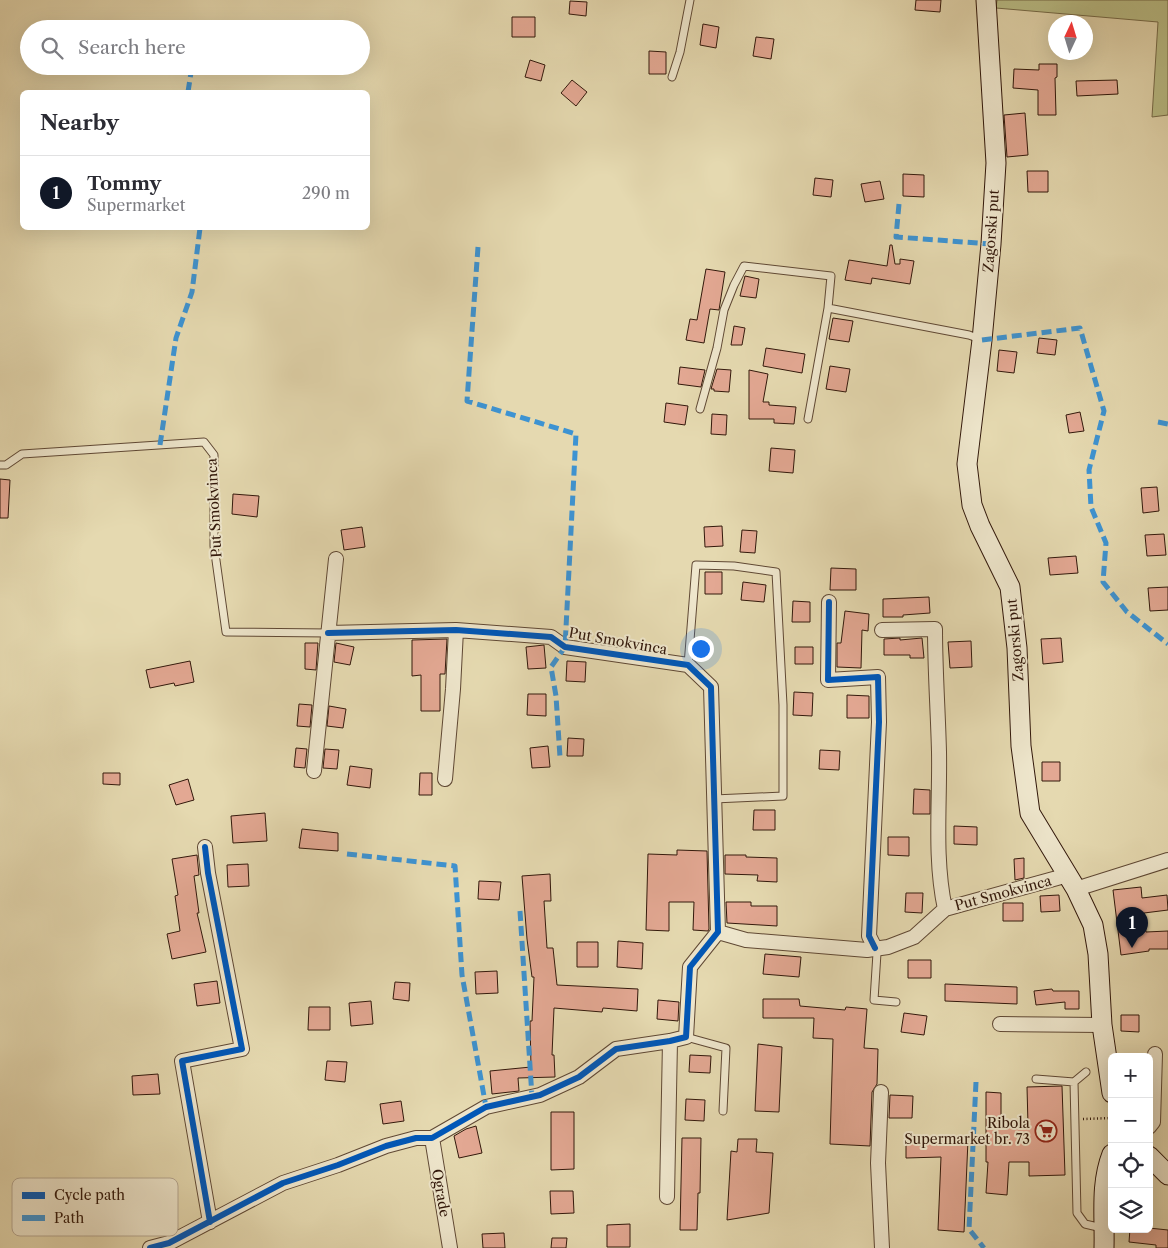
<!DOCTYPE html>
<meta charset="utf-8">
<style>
body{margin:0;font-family:"Libre Caslon Text",serif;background:#f7f7f7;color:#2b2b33}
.controls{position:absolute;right:15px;bottom:15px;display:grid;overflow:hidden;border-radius:8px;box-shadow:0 5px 20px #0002}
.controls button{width:45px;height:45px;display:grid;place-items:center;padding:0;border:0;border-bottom:1px solid #e1e1e2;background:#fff;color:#2b2b33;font:25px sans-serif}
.compass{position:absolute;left:1048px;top:15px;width:45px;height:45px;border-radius:50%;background:#fff;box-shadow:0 5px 20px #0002;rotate:4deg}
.you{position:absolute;left:700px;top:648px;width:18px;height:18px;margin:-12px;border:4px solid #fff;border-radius:50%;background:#1a73e8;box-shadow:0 0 0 8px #1a73e833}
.badge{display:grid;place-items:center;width:32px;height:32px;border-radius:50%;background:#111827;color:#fff;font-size:16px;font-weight:700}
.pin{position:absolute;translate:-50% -41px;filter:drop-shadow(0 1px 2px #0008)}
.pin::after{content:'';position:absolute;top:26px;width:18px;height:15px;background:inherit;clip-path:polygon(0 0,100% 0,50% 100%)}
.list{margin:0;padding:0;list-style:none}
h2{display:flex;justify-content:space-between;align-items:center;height:65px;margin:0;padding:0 20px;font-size:21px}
h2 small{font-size:16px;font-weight:400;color:#7c7c81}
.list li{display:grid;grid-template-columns:32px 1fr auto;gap:15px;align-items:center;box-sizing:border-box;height:75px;padding:0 20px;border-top:1px solid #e1e1e2}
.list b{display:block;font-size:19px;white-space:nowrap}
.list p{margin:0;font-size:16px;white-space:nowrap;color:#7c7c81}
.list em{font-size:16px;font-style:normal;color:#7c7c81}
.icon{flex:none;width:28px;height:28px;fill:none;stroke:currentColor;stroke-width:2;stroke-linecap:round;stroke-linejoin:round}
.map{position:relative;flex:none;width:1168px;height:1248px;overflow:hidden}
.search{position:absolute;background:#fff;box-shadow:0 5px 20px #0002;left:20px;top:20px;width:350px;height:55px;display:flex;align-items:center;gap:12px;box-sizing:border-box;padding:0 18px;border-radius:28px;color:#7c7c81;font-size:19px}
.panel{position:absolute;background:#fff;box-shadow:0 5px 20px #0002;left:20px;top:90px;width:350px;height:140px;border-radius:8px}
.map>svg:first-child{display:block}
.green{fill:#babe87;stroke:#766b49}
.building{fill:#e3a893;stroke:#32180b}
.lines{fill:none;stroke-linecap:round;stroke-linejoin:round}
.lane-casing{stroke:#5f4834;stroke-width:9}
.street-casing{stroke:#5f4834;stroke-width:16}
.secondary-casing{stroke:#32180b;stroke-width:21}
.path{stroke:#32180b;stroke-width:2.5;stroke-dasharray:1 2.5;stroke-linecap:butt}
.lane{stroke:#eee6cc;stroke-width:7}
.street{stroke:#eee6cc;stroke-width:14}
.secondary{stroke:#eee6cc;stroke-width:19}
.quiet{stroke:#3d93d2;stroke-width:5;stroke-dasharray:10 5;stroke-linecap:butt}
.cycleway-casing{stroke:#eee6cc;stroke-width:9}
.cycleway{stroke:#0057b8;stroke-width:6}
.labels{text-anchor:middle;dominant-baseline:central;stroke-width:4;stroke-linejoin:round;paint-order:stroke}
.street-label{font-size:14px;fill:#32180b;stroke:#eee6cc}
.poi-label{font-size:14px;fill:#32180b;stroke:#eee6cc;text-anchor:end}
.key{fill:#eee6cc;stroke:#b6a892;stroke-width:1}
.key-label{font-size:14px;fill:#32180b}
</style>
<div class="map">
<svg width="1168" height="1248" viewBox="0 0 1168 1248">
<rect width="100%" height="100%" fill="#e5d9b0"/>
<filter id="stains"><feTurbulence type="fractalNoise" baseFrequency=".004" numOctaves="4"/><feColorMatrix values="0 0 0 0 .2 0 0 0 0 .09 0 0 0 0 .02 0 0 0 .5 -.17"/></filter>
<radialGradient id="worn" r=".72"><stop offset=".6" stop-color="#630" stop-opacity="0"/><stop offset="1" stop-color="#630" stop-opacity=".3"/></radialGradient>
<!-- green -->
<path class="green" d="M997 0H1168V115L1152 117 1158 22 996 8Z"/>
<!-- building -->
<path class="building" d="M916 0H941L940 12 915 10Z
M570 1 587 2 586 16 569 14Z
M512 17H535V37H512Z
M703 24 719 27 716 48 700 45Z
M756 37 774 39 771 59 753 56Z
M649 51 666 52V74H649Z
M530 60 545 65 541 81 525 77Z
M1039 64H1057V77L1055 78 1056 115H1038V90L1013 88 1014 69 1039 70Z
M572 80 587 92 576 106 561 93Z
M1117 80 1118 94 1077 96 1076 81Z
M1025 113 1028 155 1007 157 1004 115Z
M1027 171H1048V192H1028Z
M903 174 924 175V197L903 196Z
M815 178 833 180 831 197 813 195Z
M880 181 884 199 865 202 861 184Z
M890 245H892L895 264H900V259L914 261 910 284 872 278 871 284 845 280 849 260 887 266Z
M706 269 725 272 719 310 710 309 704 343 686 340 690 319 697 320Z
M745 276 759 279 756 298 740 296Z
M833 318 853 321 849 342 829 339Z
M734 326 745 328 742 345H731Z
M1039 338 1057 340 1055 355 1037 353Z
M766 348 805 354 802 373 763 366Z
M999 350 1017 352 1014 373 997 371Z
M830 366 850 369 846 392 826 389Z
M680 367 705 370 701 387 678 384Z
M717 369 731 370 729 392 714 391V389H711Z
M749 370 768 374 763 402H769V405L796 407 794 424 774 423V419H749Z
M666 403 688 406 685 425 664 422Z
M1080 412 1084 431 1069 433 1066 415Z
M712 414 727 415 726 435 711 434Z
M771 448 795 450 793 473 769 471Z
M0 479 10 480 8 518H0Z
M1157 487 1159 511 1143 513 1141 488Z
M233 494 259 496 257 517 232 514Z
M722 526 723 546 705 547 704 527Z
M362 527 365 547 344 550 341 530Z
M742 530 757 531 755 553 740 552Z
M1164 534 1166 555 1147 556 1145 535Z
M1076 556 1078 573 1050 575 1048 558Z
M831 568 856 569V590H830Z
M705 572H722V594H705Z
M743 582 766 585 764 602 741 600Z
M1168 587V610L1150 611 1148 588Z
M929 597 930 613 903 615V617H883V599Z
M793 601 810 602V622H792Z
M845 611 869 614 868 631 862 630 861 668 837 667V643H841Z
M900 638V640L922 638 924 658H910V655H884V639Z
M1061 638 1063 662 1043 664 1041 639Z
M447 639 445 674H440V711H421V675L412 676V640Z
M971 641 972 667 950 668 948 642Z
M305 643H318L316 670 305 669Z
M336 643 354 647 350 665 334 662Z
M544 645 546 668 528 669 526 647Z
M795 647H813V664H795Z
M190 661 194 682 175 686 174 683 150 688 146 670Z
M567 661 586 662 585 682 566 681Z
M794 692 813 693 812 716 793 715Z
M528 694H546V716L527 715Z
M847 695 869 696V718H847Z
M299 704 312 705 310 727 297 726Z
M329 706 346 709 343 728 327 726Z
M568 738 584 739 583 756H567Z
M548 746 550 767 532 768 530 748Z
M296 748 307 749 305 768 294 767Z
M325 749 339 750 337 769 323 768Z
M820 750 840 751 839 770 819 769Z
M1042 762H1060V781H1042Z
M350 766 372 769 370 788 347 785Z
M103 773H120V785L103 784Z
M420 773H432V795H419Z
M188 779 194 800 176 805 169 785Z
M914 789 930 790V814H913Z
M754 810H775V830H753Z
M265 813 267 841 233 843 231 816Z
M954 826 977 827V845L954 844Z
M302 829 338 833V851L299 848Z
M888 837H909V856L888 855Z
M677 850 707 851 709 929 708 931 693 930 694 902H669V931L646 930 648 854 677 855Z
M197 855 199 875 194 876 199 913H197L206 952 172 959 167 934 180 931 175 896 178 895 172 859Z
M725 855H746V857L777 858V882L757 881 758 875 725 874Z
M1024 858V878L1015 880 1014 859Z
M248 864 249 886 228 887 227 865Z
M550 874 551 901H544L547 948H553L557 985 638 989 637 1011 603 1008 602 1012 554 1008 552 1055H554L555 1077 518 1078 519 1091 492 1094 490 1071 531 1067 530 1021H532L534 977H532L527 939 522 876Z
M479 881 501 882 499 900 478 899Z
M1141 887 1142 898 1167 895 1168 910 1144 913 1146 932 1168 931V949H1149V951L1121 955 1113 890Z
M906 893H923L922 913 905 912Z
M1059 895 1060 911 1041 912 1040 896Z
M726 902H751V906H777V926L727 923Z
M1003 903H1023V921H1003Z
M618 941 643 943 642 969 617 967Z
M577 942H598V967H577Z
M765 954 801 957 799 977 763 974Z
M908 960H931V978H908Z
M497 971 498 993 476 994 475 972Z
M217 981 220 1003 197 1006 194 984Z
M395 982 410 983 409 1001 393 999Z
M945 984 1017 987V1004L945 1001Z
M1052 989 1053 991H1079V1009H1065V1002L1036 1005 1034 991Z
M763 999H799L800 1006 845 1010 846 1007 867 1009 864 1048 878 1049 877 1084 872 1092 870 1146 830 1144 833 1039 813 1038 814 1018H763Z
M658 1000 679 1002 678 1021 657 1019Z
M371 1001 373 1024 351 1026 349 1003Z
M309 1007H330V1030H308Z
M904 1013 927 1016 924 1035 901 1032Z
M1121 1015H1139V1032L1121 1031Z
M758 1044 782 1047 779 1112 755 1111Z
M690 1055 711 1056 710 1073 689 1072Z
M327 1061 347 1062 345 1082 325 1080Z
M158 1074 160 1094 133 1095 132 1076Z
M1062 1086 1065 1175 1029 1176V1162H1009L1007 1195 986 1193 988 1162H986V1092L1001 1093V1125H1028L1027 1087Z
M890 1095 913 1096 912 1118H889Z
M686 1099 705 1100 704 1121 685 1120Z
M401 1101 404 1121 383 1124 380 1104Z
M551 1112H574V1169L551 1170Z
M476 1126 482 1153 459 1158 454 1136 466 1129Z
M682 1138H701L700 1193H698L697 1230H680Z
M738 1139H757L756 1152 773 1153 769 1213 727 1220 731 1151 737 1152Z
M942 1139 968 1140 964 1232 938 1230 941 1157 906 1158V1140Z
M550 1191H573L574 1213 551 1214Z
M630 1224V1247H607V1225Z
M1149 1228 1168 1230V1248H1156V1245L1129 1242 1130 1229H1149Z
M504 1233 505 1248H483L482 1234Z
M552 1238H567L566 1248H551Z"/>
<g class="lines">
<!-- lane casing -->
<g class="lane-casing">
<path id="lane" d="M672 77 680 52 690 0
M700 409 717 348 724 310 734 285 744 266 831 276 828 308
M808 419 828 308 969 335 980 339
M0 465H6L22 454 204 442 214 455V546L226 632 328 633
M688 665 696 565 734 566 776 572 783 705V796L714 799
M875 948 877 953 874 1000 896 1002
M686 1037 726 1048 723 1111
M1036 1079 1074 1082 1086 1072
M1074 1082 1077 1213 1085 1224 1102 1228"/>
</g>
<!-- street casing -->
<g class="street-casing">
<path id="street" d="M829 602 828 680 878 677 879 722 869 936 875 948
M882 630 935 629C935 670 938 711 939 752 940 804 934 858 945 909
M328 633 456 630 551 637 565 647 688 665 711 687 718 932
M314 771 336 559
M445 779 453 689 456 630
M205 847 208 873 242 1049 182 1061 210 1222
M1076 889 1168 860
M718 932 746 940 867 950 888 947 914 937 945 909 1068 875
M1000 1024 1102 1025
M881 1092 878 1163 882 1248
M1149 1127 1153 1122 1155 1054
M432 1138 450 1248
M667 1197 670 1041
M150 1248 169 1243 283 1183 338 1165 386 1146 416 1138H432L486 1107 540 1095 579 1077 616 1049 670 1041 686 1037 690 967 718 932"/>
</g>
<!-- secondary casing -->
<g class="secondary-casing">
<path id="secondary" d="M986 0 996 163 991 244 982 340 967 464 972 505 980 526 1010 587 1017 648 1021 746 1030 813 1076 889 1093 925 1098 954 1102 1025 1112 1093
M1149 1156 1168 1175
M1104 1248C1105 1216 1100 1185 1112 1154"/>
</g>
<!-- path -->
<path class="path" d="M1083 1119 1112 1118"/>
<!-- lane -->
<use href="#lane" class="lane"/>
<!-- street -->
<use href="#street" class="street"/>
<!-- secondary -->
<use href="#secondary" class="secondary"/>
<!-- quiet -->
<path class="quiet" d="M188 92 192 66
M899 204 896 237 991 244
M478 247 467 401 576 434 565 647 551 667 556 696 560 757
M982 340 1080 328 1104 411 1089 470 1091 507 1106 543 1103 582 1127 612 1168 644
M1158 422 1168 424
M160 445 176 338 192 292 200 228
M347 854 455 866 462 975 486 1107
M520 911 532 1097
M976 1082 969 1229 984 1248"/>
<!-- cycleway casing -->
<g class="cycleway-casing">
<path id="cycleway" d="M829 602 828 680 878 677 879 722 869 936 875 948
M205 847 208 873 242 1049 182 1061 210 1222
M150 1248 169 1243 283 1183 338 1165 386 1146 416 1138H432L486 1107 540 1095 579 1077 616 1049 670 1041 686 1037 690 967 718 932 711 687 688 665 565 647 551 637 456 630 328 633"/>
</g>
<!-- cycleway -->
<use href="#cycleway" class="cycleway"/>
</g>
<!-- icons -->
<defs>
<g id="supermarket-ring" transform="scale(1.125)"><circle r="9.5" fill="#eee6cc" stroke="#8f2418" stroke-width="1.5"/><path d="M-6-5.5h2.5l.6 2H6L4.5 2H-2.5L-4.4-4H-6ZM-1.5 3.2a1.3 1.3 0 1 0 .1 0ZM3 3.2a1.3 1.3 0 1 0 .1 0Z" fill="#8f2418"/></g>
</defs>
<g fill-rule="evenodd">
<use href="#supermarket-ring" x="1046" y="1131"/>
</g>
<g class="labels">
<!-- street labels -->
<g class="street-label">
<text transform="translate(991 231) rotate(-86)">Zagorski put</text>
<text transform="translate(214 508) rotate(-93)">Put Smokvinca</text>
<text transform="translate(1015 640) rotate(-95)">Zagorski put</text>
<text transform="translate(618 641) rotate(10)">Put Smokvinca</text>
<text transform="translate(1003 893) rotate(-15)">Put Smokvinca</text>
<text transform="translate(441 1193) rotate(80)">Ograde</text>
</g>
<!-- poi labels -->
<g class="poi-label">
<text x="1030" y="1123">Ribola<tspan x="1030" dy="16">Supermarket br. 73</tspan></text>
</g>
</g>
<!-- legend -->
<rect x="12" y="1178" width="166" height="58" rx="8" class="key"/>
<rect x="22" y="1192" width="23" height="7" fill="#0057b8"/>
<rect x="22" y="1215" width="23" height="6" fill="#3d93d2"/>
<g class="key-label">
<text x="54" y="1200">Cycle path</text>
<text x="54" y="1223">Path</text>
</g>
<rect width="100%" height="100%" filter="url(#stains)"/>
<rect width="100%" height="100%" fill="url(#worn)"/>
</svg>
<div class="controls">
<button>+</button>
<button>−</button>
<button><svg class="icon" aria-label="locate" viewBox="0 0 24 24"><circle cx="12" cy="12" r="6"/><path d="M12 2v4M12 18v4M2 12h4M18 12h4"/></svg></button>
<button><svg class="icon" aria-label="layers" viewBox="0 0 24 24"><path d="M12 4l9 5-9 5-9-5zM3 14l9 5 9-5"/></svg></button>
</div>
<svg class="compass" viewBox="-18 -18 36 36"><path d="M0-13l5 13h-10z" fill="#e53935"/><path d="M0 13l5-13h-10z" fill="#7c7c81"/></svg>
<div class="you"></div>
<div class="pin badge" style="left:1132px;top:948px">1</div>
<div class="search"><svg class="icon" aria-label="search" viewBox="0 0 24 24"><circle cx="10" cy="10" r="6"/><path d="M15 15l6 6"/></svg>Search here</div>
<section class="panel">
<h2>Nearby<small></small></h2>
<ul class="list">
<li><span class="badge">1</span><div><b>Tommy</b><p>Supermarket</p></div><em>290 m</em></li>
</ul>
</section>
</div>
